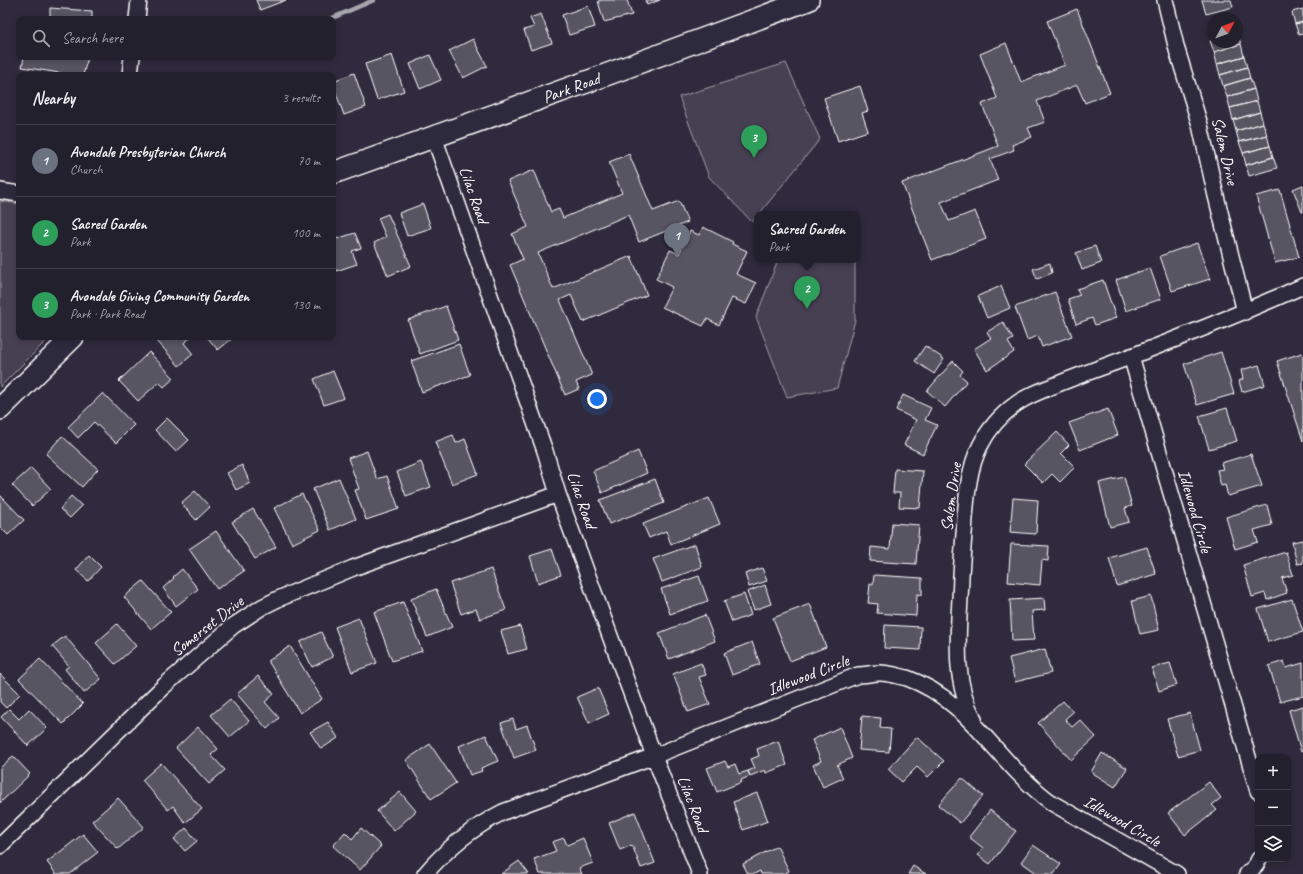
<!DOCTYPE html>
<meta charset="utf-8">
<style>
body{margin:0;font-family:Caveat,sans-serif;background:#2f2d3a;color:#f1f3f6}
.controls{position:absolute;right:12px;bottom:12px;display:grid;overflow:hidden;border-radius:8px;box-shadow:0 2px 6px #0003}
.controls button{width:36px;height:36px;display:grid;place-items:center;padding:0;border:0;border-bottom:1px solid #403e4a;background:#23202e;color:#f1f3f6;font:20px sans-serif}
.compass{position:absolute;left:1207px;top:12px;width:36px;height:36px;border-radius:50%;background:#23202e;box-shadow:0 2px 6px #0003;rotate:49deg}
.you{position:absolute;left:597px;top:399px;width:14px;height:14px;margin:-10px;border:3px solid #fff;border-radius:50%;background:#1a73e8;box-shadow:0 0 0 6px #1a73e833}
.badge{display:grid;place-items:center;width:26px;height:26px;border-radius:50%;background:#ffd166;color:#fff;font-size:13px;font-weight:700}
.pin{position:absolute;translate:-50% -33px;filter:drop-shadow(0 1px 2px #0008)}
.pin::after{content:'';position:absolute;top:21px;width:14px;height:12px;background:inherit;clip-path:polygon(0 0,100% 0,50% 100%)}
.popup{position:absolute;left:754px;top:211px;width:106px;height:52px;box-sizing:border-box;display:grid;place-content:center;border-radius:8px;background:#23202e;filter:drop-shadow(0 1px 3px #0005);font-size:13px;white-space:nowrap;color:#a3a3aa}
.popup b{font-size:15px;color:#f1f3f6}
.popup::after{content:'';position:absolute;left:50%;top:100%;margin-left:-8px;border:8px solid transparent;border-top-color:#23202e}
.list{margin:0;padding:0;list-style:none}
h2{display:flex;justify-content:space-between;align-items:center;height:52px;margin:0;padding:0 16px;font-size:17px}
h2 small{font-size:13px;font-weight:400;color:#a3a3aa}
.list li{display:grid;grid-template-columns:26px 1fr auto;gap:12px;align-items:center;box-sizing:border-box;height:72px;padding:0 16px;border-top:1px solid #403e4a}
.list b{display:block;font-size:15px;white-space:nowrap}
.list p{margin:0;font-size:13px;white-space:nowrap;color:#a3a3aa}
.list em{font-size:13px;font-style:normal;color:#a3a3aa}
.icon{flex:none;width:22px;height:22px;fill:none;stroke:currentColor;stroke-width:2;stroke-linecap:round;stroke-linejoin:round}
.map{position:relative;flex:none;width:1303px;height:874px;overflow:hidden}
.search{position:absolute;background:#23202e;box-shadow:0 2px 6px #0003;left:16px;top:16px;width:320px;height:44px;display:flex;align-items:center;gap:10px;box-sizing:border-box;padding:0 14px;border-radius:8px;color:#a3a3aa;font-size:15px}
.panel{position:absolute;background:#23202e;box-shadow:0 2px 6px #0003;left:16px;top:72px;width:320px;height:268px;border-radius:8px}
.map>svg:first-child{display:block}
.green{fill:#464152;stroke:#a2a0a8}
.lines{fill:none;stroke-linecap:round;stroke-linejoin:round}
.stream{stroke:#a7a6ad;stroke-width:4.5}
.building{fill:#595564;stroke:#fff}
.street-casing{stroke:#fff;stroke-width:18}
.secondary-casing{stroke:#fff;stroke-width:24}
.street{stroke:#2f2a3d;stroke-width:15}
.secondary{stroke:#2f2a3d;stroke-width:21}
.labels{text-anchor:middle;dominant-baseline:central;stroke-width:3;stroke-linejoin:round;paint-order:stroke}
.street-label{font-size:17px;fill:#fff;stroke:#2f2a3d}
</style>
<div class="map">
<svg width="1303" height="874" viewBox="0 0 1303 874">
<rect width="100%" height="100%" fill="#2f2a3d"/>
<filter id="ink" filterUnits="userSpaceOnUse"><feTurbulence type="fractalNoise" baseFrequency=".025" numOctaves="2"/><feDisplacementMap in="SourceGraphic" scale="8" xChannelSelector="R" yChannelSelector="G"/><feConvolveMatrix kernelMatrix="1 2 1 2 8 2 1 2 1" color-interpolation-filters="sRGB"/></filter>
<g filter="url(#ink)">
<!-- green -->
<path class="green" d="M786 63 820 139 759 214H757V216L752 222 709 177 679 97Z
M0 201 19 204V337H50L0 387Z
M778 260H855V320L837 388 787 397 756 317Z"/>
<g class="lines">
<!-- stream -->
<path class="stream" d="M330 19 374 0"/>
</g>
<!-- building -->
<path class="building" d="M256 0H286L260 10Z
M602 0H627L632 15 604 22 598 1Z
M645 0H660L647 5Z
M1202 0H1231L1233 7 1206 14Z
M588 6 595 27 569 35 562 15Z
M50 8 92 11V19H50Z
M1077 9 1110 93 1085 103 1077 85 1037 101 1045 122 1028 128 1032 137 1012 145 1014 150 990 159 998 180 941 202 949 221 975 211 986 239 932 260 902 183 998 146 982 104 997 98 980 54 1006 43 1021 82 1065 65 1047 21Z
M1303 9V22L1295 24 1292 12Z
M541 14 552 43 531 50 524 30 534 27 530 18Z
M179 17H200V19H179Z
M1303 22V34L1299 35 1295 24Z
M1237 33 1241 44 1214 52 1210 41 1213 40V42H1237Z
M473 39 487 66 463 78 449 51Z
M1241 44 1244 56 1217 64 1214 52Z
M392 55 404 91 377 100 365 64Z
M430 55 441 80 420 89 410 64Z
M1244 56 1247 67 1220 75 1217 64Z
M24 57H88L83 75H72L22 67Z
M1247 67 1250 78 1223 86 1220 75Z
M354 73 366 107 344 115 333 85V81Z
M1250 78 1254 89 1227 97 1223 86Z
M860 86 868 111 862 113 868 131 838 141 824 98Z
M1254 89 1257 101 1230 108 1227 97Z
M1257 101 1260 112 1233 120 1230 108Z
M1260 112 1263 123 1236 131 1233 120Z
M1263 123 1267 135 1239 142 1236 131Z
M1267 135 1270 146 1243 153 1239 142Z
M1270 146 1273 157 1246 165 1243 153Z
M629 154 653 211 679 201 688 222 639 242 628 215 538 253 553 289 631 256 647 295 583 322 571 295 560 300 592 375 576 382 579 389 565 395 510 265 523 259 512 234 528 227 508 181 534 170 551 212 559 209 563 218 622 193 609 162Z
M1273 157 1277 168 1249 176 1246 165Z
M1303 185V212H1302L1293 189Z
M1280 190 1299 257 1275 263 1256 196Z
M423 204 431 228 407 236 399 213Z
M388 214 411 266 388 276 374 243 386 237 378 218Z
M703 227 733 242 732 244 747 251 736 274 756 283 746 304 732 298 719 325 707 319 703 326 662 307 672 287 656 279 670 250 679 254 690 231 699 235Z
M355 233 361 248 352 251 357 264 336 271 333 263V240Z
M1197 243 1210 279 1172 291 1160 256Z
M1095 246 1101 263 1082 270 1076 253Z
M1050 263 1052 273 1037 279 1033 269Z
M1150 268 1161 299 1126 311 1116 280Z
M1103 280 1116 318 1095 325 1092 318 1076 324 1068 299 1080 295 1077 289Z
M1001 286 1010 308 987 318 978 296Z
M1055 292 1072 336 1042 347 1038 336 1027 340 1015 307Z
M446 306 458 340 420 354 408 320Z
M1003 322 1013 339 1008 342 1014 352 987 370 974 349 991 338 987 332Z
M162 337H191L184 343 193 354 179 366 157 341Z
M207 337H234L218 350Z
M459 344 470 375 422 392 411 361Z
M925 346 944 359 934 374 915 361Z
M149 352 174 378 164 387 159 382 138 401 119 381Z
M1221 352 1234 394 1197 405 1184 364Z
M1302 353 1303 356V441L1277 361Z
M953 361 963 371 960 375 967 381 945 407 927 391Z
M1259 365 1265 385 1242 392 1239 381 1243 379 1241 370Z
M333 371 344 398 324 405 314 379Z
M103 393 134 425 116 443 94 422 78 438 68 427Z
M903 395 931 408 925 420 937 425 923 454 904 445 916 420 896 410Z
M1227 408 1237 441 1209 449 1199 416Z
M1108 409 1118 435 1080 450 1069 423Z
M167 418 189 440 176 452 155 430Z
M1057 432 1069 445 1061 453 1075 467 1060 482 1052 474 1043 483 1024 464Z
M453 435 456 443 465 439 478 474 452 484 435 442Z
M62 436 98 469 82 487 46 454Z
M367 451 377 479 387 476 399 509 366 520 355 490 359 489 348 458Z
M638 451 647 473 602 493 593 471Z
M1251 454 1262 486 1228 496 1225 485 1221 486 1217 470 1223 469 1221 463Z
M421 462 431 487 406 496 397 472Z
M242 465 250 483 236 490 227 473Z
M31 468 51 489 32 506 12 485Z
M895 469 923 471 920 508 899 507 900 493H893Z
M1124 477 1132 506 1125 508 1129 522 1110 527 1099 483Z
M339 478 356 519 330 530 313 489Z
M655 479 664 503 609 524 600 500Z
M195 491 210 507 196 520 181 503Z
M302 494 320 530 292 544 274 508Z
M0 495 24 520 8 535 0 527Z
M71 496 82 506 70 518 60 509Z
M709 498 720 524 671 544 666 531 649 538 643 524Z
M1013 498 1038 500 1036 534 1010 532Z
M1267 505 1272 525 1254 530 1258 542 1235 549 1226 517Z
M253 509 276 547 255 559 232 522Z
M892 523 919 525 916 564 870 561 871 547 890 549Z
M216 531 244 571 217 589 189 549Z
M1303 540V563L1297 564 1292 542Z
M695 544 702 567 662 582 653 559Z
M1011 544 1049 546 1048 561 1042 560 1040 585 1008 582Z
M1147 547 1156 574 1117 586 1109 558Z
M552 549 561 575 538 583 530 556Z
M1286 552 1293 575 1282 578 1287 593 1267 600 1265 593 1252 597 1243 565Z
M89 555 101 567 88 581 76 570Z
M762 568 767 581 749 587 745 574Z
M182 569 198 589 176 606 163 588 174 578 173 577Z
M491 569 506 610 480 619 476 609 461 614 450 583Z
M874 575 922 578V595L917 594 916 616 877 613 878 604 868 603 870 584H873Z
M699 576 708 601 670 614 661 589Z
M143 581 171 612 151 629 124 597Z
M765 585 771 604 754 610 747 592Z
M436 589 452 627 427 637 411 599Z
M744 594 751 615 732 622 724 601Z
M1151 596 1159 630 1140 634 1132 601Z
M1044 598 1045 610 1032 611 1034 640 1012 641 1010 600Z
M1292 599 1303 632 1268 642 1258 609Z
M403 602 422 651 392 661 374 612Z
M810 604 826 647 790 661 773 618Z
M705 615 715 641 669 659 659 633Z
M359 618 377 663 352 672 335 627Z
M117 624 136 646 115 664 96 643Z
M885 625 921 627 920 650 884 648Z
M520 626 527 649 508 654 501 631Z
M321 632 333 657 312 667 300 642Z
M65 636 101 679 84 693 65 669 69 666 52 646Z
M752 642 760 664 732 675 724 653Z
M290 646 322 699 300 713 268 661Z
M1045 649 1051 673 1015 682 1009 658Z
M40 659 83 704 63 724 19 679Z
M1284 661 1286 668 1303 663V696L1280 702 1269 666Z
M701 663 706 675 699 677 710 704 688 712 673 674Z
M1170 663 1177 685 1159 691 1152 668Z
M0 674 20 694 6 708 0 702Z
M258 676 274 694 265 702 279 718 267 729 237 694Z
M598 688 609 714 589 723 577 697Z
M230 699 249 721 230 737 211 715Z
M1063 701 1073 712 1065 719 1072 727 1080 720 1096 737 1071 760 1038 723Z
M1303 706V751L1301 752 1289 710Z
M9 709 19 719 29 709 47 728 28 746 1 717Z
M1190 713 1200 750 1178 756 1167 719Z
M862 716 881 718 880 728 891 729 889 752 859 750Z
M513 719 516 729 527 725 536 750 514 758 501 723Z
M328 722 338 738 321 749 310 732Z
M198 727 218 749 211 755 225 770 209 784 176 748Z
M840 727 852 758 837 765 843 778 823 787 813 765 821 761 812 740Z
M486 735 498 761 481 768 482 771 470 775 459 746Z
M917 737 944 761 928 777 917 767 902 782 888 769Z
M778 741 787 765 766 773 765 770 750 776 748 771 755 768 751 759 759 756 757 749Z
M430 744 456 783 431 799 406 760Z
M1102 753 1127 768 1115 787 1091 772Z
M13 756 30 774 0 803V768Z
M725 761 728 767 735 764 739 774 748 771 750 776 741 780 742 782 717 792 707 768Z
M161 763 202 809 185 823 173 806 168 810 142 780Z
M962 778 983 796 960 823 938 805Z
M1209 782 1221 798 1212 805 1217 810 1185 835 1168 813Z
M400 792 416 811 394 831 377 811Z
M757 793 768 821 743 830 733 802Z
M118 798 144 827 118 849 92 821Z
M990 810 1016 831 990 864 978 855 983 848 969 837Z
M635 812 655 863 641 868 632 845 620 850 609 823Z
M186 828 197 841 185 851 174 839Z
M361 828 381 846 360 870 333 846 345 832 352 839Z
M83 834 98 852 70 874H56L47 862Z
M564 838 567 845 583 838 593 863 579 868 582 874H540L534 859 556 851 552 842Z
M1033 845 1061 864 1054 874H1038L1021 862Z
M777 846 789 871 784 874H761L760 871 754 874H748L743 864Z
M519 861 529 874H501Z
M913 866 926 874H908Z"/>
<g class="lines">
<!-- street casing -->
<g class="street-casing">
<path id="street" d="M1165 0 1177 50 1200 125 1216 196 1245 312
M137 19 139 0
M130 75 132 57
M434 137 545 451 558 494 654 756 700 874
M0 191 19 194
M1131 356 1258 791
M974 719C950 677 960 623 961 576 962 557 964 538 965 518 967 493 969 468 980 446 988 430 1001 415 1016 404 1027 396 1040 391 1053 386 1079 375 1106 366 1132 356 1190 334 1247 311 1303 286
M0 846 164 686 233 626 262 607 278 599 353 568 558 494
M425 874C448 847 472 828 503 812L654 756 858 675C865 675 873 673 880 673 889 673 898 676 907 678 958 696 985 740 1022 777 1031 786 1041 795 1052 803L1177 874
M1247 874 1256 865 1259 859"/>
</g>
<!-- secondary casing -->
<g class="secondary-casing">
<g id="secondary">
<path id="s1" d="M333 173 592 80 808 0"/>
<path d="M0 409 73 337"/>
</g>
</g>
<!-- street -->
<use href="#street" class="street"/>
<!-- secondary -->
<use href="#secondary" class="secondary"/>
</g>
</g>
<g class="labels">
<!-- street labels -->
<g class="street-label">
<text stroke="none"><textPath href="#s1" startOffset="253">Park Road</textPath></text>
<text transform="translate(1225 151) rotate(77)">Salem Drive</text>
<text transform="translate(474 195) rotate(71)">Lilac Road</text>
<text transform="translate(951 497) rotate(-82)">Salem Drive</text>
<text transform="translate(582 500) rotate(71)">Lilac Road</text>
<text transform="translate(1195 511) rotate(74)">Idlewood Circle</text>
<text transform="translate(207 626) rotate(-38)">Somerset Drive</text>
<text transform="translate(808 675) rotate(-21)">Idlewood Circle</text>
<text transform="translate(693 804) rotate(69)">Lilac Road</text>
<text transform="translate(1122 821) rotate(30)">Idlewood Circle</text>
</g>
</g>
</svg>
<div class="controls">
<button>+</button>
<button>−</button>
<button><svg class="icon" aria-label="layers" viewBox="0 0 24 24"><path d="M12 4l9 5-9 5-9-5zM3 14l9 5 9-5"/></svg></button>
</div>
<svg class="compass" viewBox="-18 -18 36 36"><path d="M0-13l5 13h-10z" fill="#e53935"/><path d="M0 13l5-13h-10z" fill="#a3a3aa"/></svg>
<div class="you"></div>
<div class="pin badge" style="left:677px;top:256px;background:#6b7280">1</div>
<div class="pin badge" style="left:807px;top:309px;background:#2e9e5b">2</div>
<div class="popup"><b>Sacred Garden</b>Park</div>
<div class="pin badge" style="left:754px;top:158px;background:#2e9e5b">3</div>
<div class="search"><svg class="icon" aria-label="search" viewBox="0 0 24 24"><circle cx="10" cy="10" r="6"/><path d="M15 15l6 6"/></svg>Search here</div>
<section class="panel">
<h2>Nearby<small>3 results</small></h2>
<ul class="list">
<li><span class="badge" style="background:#6b7280">1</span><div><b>Avondale Presbyterian Church</b><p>Church</p></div><em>70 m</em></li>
<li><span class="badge" style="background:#2e9e5b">2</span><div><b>Sacred Garden</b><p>Park</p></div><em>100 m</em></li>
<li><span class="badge" style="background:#2e9e5b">3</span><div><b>Avondale Giving Community Garden</b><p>Park · Park Road</p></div><em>130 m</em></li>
</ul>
</section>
</div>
